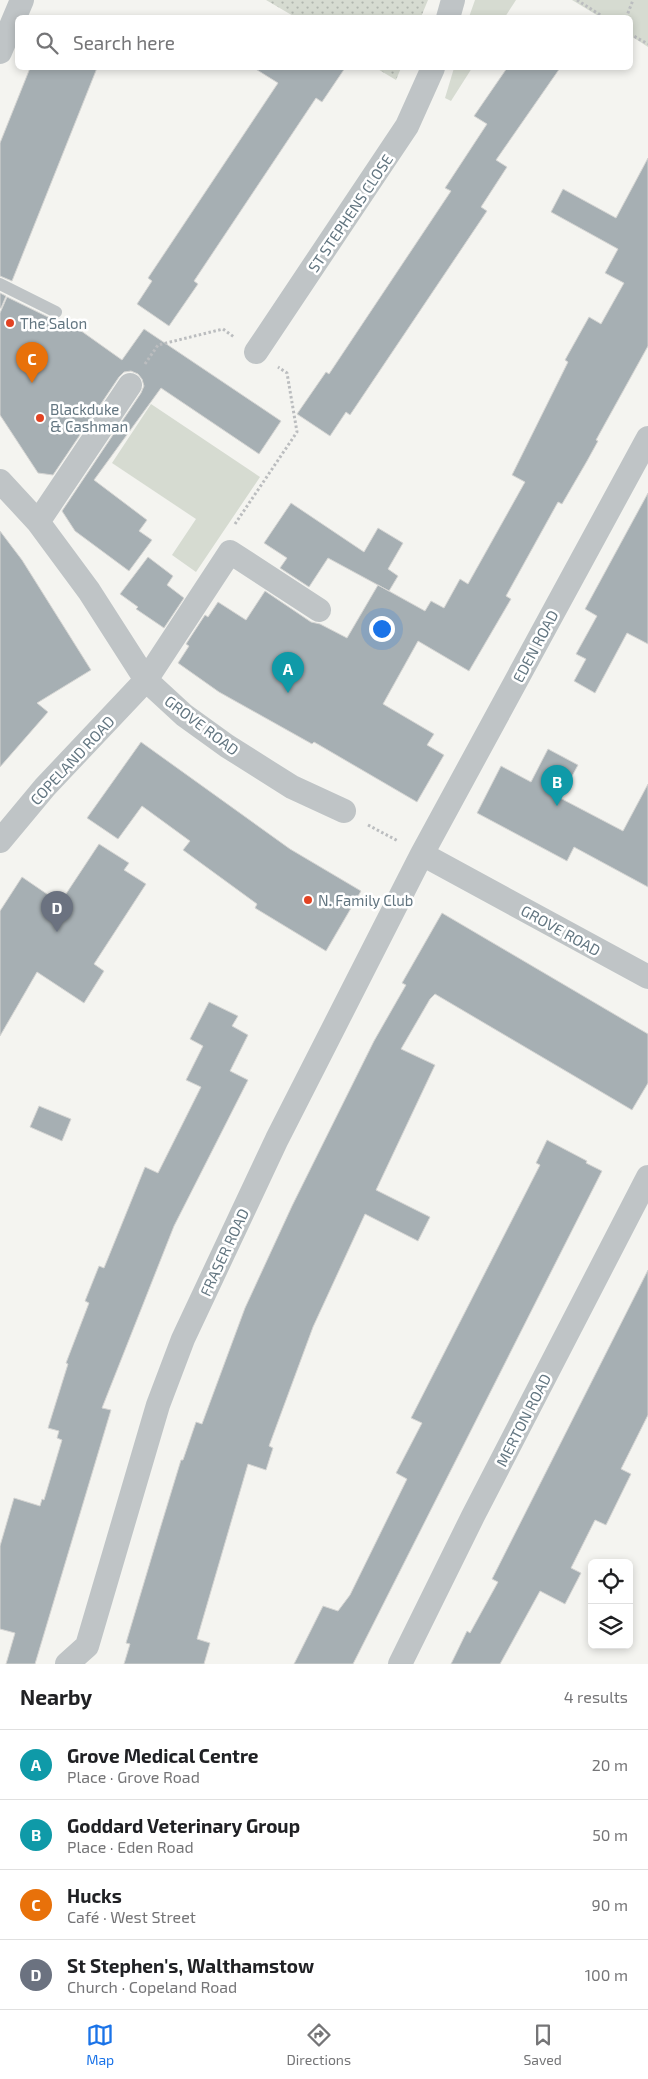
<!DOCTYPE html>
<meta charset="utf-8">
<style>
body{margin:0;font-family:"Exo 2",sans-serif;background:#f2f2f2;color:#202124}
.controls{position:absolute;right:15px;bottom:15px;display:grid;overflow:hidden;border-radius:8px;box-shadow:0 2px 8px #0003}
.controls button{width:45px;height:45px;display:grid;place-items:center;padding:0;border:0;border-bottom:1px solid #e0e0e0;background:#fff;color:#202124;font:25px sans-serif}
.you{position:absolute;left:381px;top:628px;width:18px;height:18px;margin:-12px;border:4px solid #fff;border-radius:50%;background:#1a73e8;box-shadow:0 0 0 8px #1a73e833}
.badge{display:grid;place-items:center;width:32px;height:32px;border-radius:50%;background:#1a73e8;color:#fff;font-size:16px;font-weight:700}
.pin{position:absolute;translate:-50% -41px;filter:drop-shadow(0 1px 2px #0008)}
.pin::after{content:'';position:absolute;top:26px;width:18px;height:15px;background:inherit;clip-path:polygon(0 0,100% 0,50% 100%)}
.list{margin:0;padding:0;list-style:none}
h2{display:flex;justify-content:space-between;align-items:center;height:65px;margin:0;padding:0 20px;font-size:21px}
h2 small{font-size:16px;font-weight:400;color:#757577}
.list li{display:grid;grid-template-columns:32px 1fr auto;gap:15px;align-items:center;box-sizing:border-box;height:70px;padding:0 20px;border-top:1px solid #e0e0e0}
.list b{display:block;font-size:19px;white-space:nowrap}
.list p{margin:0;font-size:16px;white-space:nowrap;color:#757577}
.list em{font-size:16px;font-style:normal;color:#757577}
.icon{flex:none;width:28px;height:28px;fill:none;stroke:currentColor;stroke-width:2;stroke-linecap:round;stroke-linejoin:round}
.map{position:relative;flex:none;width:648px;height:1664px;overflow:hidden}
.search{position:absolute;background:#fff;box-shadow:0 2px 8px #0003;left:15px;right:15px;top:15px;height:55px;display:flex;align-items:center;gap:12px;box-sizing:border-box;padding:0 18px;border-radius:8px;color:#757577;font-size:19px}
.sheet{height:345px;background:#fff}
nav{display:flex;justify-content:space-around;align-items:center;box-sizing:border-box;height:70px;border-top:1px solid #e0e0e0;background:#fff;font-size:14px;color:#757577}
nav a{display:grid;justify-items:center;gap:2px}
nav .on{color:#1a73e8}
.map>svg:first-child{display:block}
.grass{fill:#d6dbd1}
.park{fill:url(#park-dots)}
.building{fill:#a6afb3;stroke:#d5d5d3}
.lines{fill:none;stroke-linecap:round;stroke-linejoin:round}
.path{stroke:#bbbdbf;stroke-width:3;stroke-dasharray:2.5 2.5;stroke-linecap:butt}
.lane{stroke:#bfc4c6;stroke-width:12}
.street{stroke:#bfc4c6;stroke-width:24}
.poi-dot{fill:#e24323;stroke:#fff;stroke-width:2}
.labels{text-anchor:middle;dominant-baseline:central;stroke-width:5;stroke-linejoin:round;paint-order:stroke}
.street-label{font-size:15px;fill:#637681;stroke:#fff}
.poi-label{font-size:15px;fill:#637681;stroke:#fff;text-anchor:start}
</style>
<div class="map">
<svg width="648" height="1664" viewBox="0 0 648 1664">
<defs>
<pattern id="park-dots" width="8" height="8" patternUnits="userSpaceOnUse" patternTransform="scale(1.25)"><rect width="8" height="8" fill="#d6dbd1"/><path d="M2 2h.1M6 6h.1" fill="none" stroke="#b1b6af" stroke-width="1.8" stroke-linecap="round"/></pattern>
</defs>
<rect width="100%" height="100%" fill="#f4f4f0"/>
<!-- grass -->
<path class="grass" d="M475 0H516L505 17H469Z
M572 0H648V47L631 36 630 18 600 17Z
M454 68H472L451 101 445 98Z
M151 404 260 477 196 572 172 555 196 519 112 463Z"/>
<!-- park -->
<path class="park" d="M266 0H428L421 17H295Z
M376 68H401L396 80Z"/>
<!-- building -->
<path class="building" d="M30 68H97L12 281 0 276V143Z
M254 68H345L322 102 316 98 194 281 198 284 169 326 137 304 152 281 148 278 278 83Z
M507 68H560L496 160 507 167 481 207 487 211 350 415 346 412 330 436 297 414 326 372 329 374 451 191 445 188 487 124 474 116Z
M648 158V346L596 440 598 441 587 461 562 504 558 502 506 596 511 599 469 671 418 641 383 704 434 734 427 745 444 755 417 802 314 742 312 744 219 692 178 663 189 646 186 644 205 615 208 617 218 602 246 620 265 591 311 622 320 624 347 638 378 585 425 611 431 601 444 608 460 579 468 584 525 482 512 475 568 362 565 360 589 317 601 324 624 283 605 273 618 249 551 212 563 189 616 218Z
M0 293 6 296 1 308H0Z
M7 297 52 319H60L70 323 122 360 144 329 281 421 259 454 161 388 94 480 147 520 139 531 152 540 129 571 75 531 62 511 141 393 144 386 142 379 138 374 131 371 124 372 119 377 53 475 38 473 0 415V313Z
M648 493V644L627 633 595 693 574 681 586 659 576 654 597 616 585 609Z
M291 503 364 552 378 528 403 543 388 569 398 576 389 591 328 558 309 587 280 568 287 558 264 543Z
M0 531 22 560 91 670 37 703 48 712 0 767Z
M148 557 173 576 167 585 184 598 164 628 136 609 138 607 120 594Z
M141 742 290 849 361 891 326 951 255 908 257 904 183 850 190 841 142 806 118 839 87 818Z
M548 749 578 765 560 798 623 831 648 784V887L574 847 567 861 477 813 501 766 531 782Z
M99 844 129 863 124 870 146 884 94 964 104 971 84 1003 37 972 0 1036V911L22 877 60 903Z
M442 913 648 1034V1083L632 1110 435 994 430 999 401 1049 435 1065 376 1190 430 1217 418 1241 365 1214 313 1327 269 1446 273 1448 266 1470 248 1464 197 1639 210 1643 204 1664H124L130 1644 126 1643 160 1529 181 1460H183L196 1422 202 1424 245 1308 292 1206 374 1041 406 985 402 983Z
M209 1002 238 1016 232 1026 248 1035 230 1071 248 1080 174 1226 102 1408 111 1410 35 1664H6L15 1633 0 1629V1546L14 1498 40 1506 42 1499 44 1500 62 1440 57 1438 59 1431 48 1428 68 1364 66 1363 89 1303 85 1301 99 1266 104 1268 145 1167 158 1173 201 1087 186 1080 203 1046 190 1039Z
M39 1106 71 1119 62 1141 30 1127Z
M547 1140 587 1161 586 1163 602 1171 353 1664H294L323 1606 338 1611 350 1595 407 1479 396 1473 422 1423 411 1418 540 1165 536 1163Z
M648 1270V1415L621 1469 631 1474 606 1525 595 1520 571 1568 581 1573 565 1604 540 1591 500 1664H451L467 1631 470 1633 498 1582 492 1579Z"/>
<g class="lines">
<!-- path -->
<path class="path" d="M577 0 605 18
M626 18 633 0
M630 34 648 44
M145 364 158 345 223 329 234 337
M235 524 297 432 287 373 278 367
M368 825 398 841"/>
<!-- lane -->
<path class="lane" d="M0 284 56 312"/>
<!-- street -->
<path class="street" d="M448 18 453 0
M0 52 22 0
M256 352 407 126 433 68
M0 481 38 522 89 591 146 680 184 715 227 746 292 787 344 811
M38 522 130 385
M0 841 45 787 146 680 230 552 319 610
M422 854 648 977
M67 1664 87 1646 158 1405 183 1339 277 1139 422 854 648 438
M400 1664 473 1516 648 1177"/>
</g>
<!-- markers -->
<g class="poi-dot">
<circle cx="10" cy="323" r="5"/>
<circle cx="40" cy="418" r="5"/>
<circle cx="308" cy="900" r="5"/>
</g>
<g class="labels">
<!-- street labels -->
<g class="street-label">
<text transform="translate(350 213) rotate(-56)">ST STEPHENS CLOSE</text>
<text transform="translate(535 646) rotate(-62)">EDEN ROAD</text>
<text transform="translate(202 725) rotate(37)">GROVE ROAD</text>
<text transform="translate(72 760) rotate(-47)">COPELAND ROAD</text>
<text transform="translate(561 930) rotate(29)">GROVE ROAD</text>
<text transform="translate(224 1252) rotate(-65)">FRASER ROAD</text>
<text transform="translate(523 1420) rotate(-63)">MERTON ROAD</text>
</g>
<!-- poi labels -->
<g class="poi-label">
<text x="20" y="323">The Salon</text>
<text x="50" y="409">Blackduke<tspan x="50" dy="17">&amp; Cashman</tspan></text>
<text x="318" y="900">N. Family Club</text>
</g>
</g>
</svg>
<div class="controls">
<button><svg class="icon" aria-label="locate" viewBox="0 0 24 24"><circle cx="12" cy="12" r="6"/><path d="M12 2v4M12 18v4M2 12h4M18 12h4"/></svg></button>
<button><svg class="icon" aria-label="layers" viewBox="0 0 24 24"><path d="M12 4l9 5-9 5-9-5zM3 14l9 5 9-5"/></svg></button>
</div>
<div class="you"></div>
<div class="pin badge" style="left:288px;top:693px;background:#0f9aa8">A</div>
<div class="pin badge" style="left:557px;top:806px;background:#0f9aa8">B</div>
<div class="pin badge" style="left:32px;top:383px;background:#e8710a">C</div>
<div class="pin badge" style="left:57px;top:932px;background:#6b7280">D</div>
<div class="search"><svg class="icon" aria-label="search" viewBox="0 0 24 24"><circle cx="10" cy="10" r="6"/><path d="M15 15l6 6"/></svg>Search here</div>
</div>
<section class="sheet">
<h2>Nearby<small>4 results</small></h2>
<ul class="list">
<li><span class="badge" style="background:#0f9aa8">A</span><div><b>Grove Medical Centre</b><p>Place · Grove Road</p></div><em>20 m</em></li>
<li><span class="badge" style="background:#0f9aa8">B</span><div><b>Goddard Veterinary Group</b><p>Place · Eden Road</p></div><em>50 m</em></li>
<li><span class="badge" style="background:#e8710a">C</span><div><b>Hucks</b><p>Café · West Street</p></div><em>90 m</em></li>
<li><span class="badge" style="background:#6b7280">D</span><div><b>St Stephen's, Walthamstow</b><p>Church · Copeland Road</p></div><em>100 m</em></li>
</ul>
</section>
<nav>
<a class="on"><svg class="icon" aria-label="map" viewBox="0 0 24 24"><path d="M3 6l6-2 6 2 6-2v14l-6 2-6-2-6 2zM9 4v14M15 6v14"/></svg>Map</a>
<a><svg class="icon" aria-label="directions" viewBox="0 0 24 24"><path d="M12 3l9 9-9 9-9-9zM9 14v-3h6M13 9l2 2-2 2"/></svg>Directions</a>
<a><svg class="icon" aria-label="saved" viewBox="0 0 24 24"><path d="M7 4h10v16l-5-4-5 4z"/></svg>Saved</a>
</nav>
